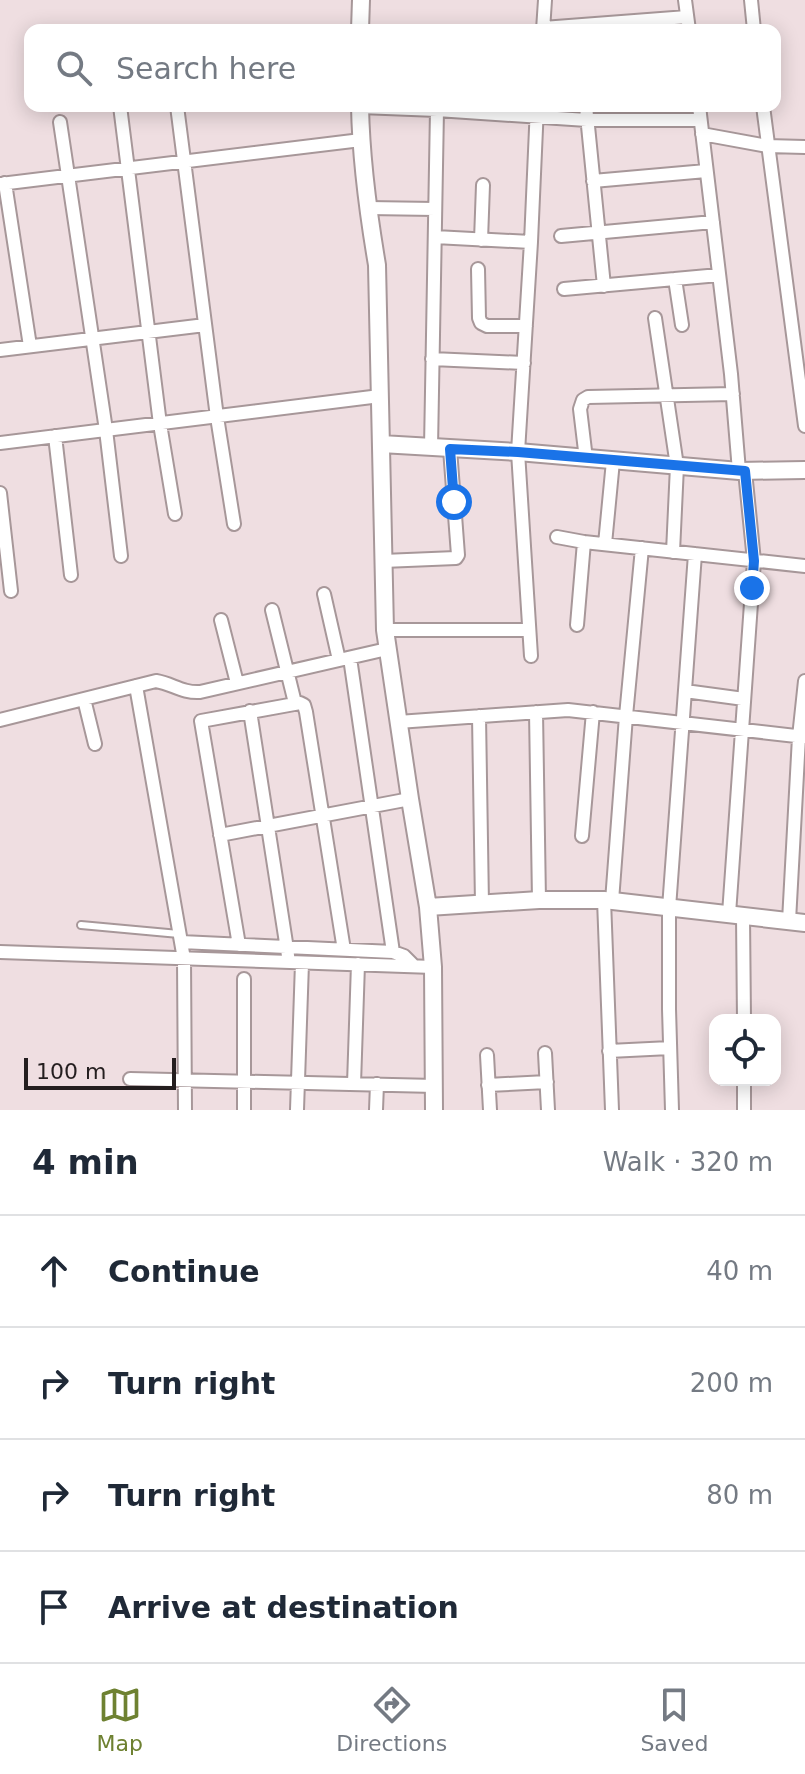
<!DOCTYPE html>
<meta charset="utf-8">
<style>
body{margin:0;font-family:"DejaVu Sans",sans-serif;background:#f2f2f3;color:#1f2937}
.controls{position:absolute;right:24px;bottom:24px;display:grid;overflow:hidden;border-radius:16px;box-shadow:0 4px 20px #0003}
.controls button{width:72px;height:72px;display:grid;place-items:center;padding:0;border:0;border-bottom:2px solid #e0e1e3;background:#fff;color:#1f2937;font:40px sans-serif}
.scale{position:absolute;left:24px;bottom:20px;width:152px;box-sizing:border-box;padding-left:8px;border:4px solid #241e1f;border-top:0;font-size:22px;line-height:28px;white-space:nowrap;color:#241e1f;-webkit-text-stroke:6px #efdee1;paint-order:stroke}
.stop{position:absolute;width:24px;height:24px;margin:-18px;border:6px solid #1a73e8;border-radius:50%;background:#fff}
.stop.end{background:#1a73e8;border-color:#fff;box-shadow:0 2px 8px #0008}
.list{margin:0;padding:0;list-style:none}
h2{display:flex;justify-content:space-between;align-items:center;height:104px;margin:0;padding:0 32px;font-size:34px}
h2 small{font-size:26px;font-weight:400;color:#747a83}
.list li{display:grid;grid-template-columns:52px 1fr auto;gap:24px;align-items:center;box-sizing:border-box;height:112px;padding:0 32px;border-top:2px solid #e0e1e3}
.list b{display:block;font-size:30px;white-space:nowrap}
.list em{font-size:26px;font-style:normal;color:#747a83}
.icon{flex:none;width:44px;height:44px;fill:none;stroke:currentColor;stroke-width:2;stroke-linecap:round;stroke-linejoin:round}
.map{position:relative;flex:none;width:805px;height:1110px;overflow:hidden}
.search{position:absolute;background:#fff;box-shadow:0 4px 20px #0003;left:24px;right:24px;top:24px;height:88px;display:flex;align-items:center;gap:20px;box-sizing:border-box;padding:0 28px;border-radius:16px;color:#747a83;font-size:30px}
.sheet{height:552px;background:#fff}
nav{display:flex;justify-content:space-around;align-items:center;box-sizing:border-box;height:112px;border-top:2px solid #e0e1e3;background:#fff;font-size:22px;color:#747a83}
nav a{display:grid;justify-items:center;gap:4px}
nav .on{color:#6e8131}
.map>svg:first-child{display:block}
.lines{fill:none;stroke-linecap:round;stroke-linejoin:round}
.service-casing{stroke:#a79799;stroke-width:10}
.minor-casing{stroke:#a79799;stroke-width:16}
.tertiary-casing{stroke:#a79799;stroke-width:20}
.service{stroke:#fff;stroke-width:6}
.minor{stroke:#fff;stroke-width:12}
.tertiary{stroke:#fff;stroke-width:16}
.route{stroke:#1a73e8;stroke-width:10}
</style>
<div class="map">
<svg width="805" height="1110" viewBox="0 0 805 1110">
<rect width="100%" height="100%" fill="#efdee1"/>
<g class="lines">
<!-- service casing -->
<g class="service-casing">
<path id="service" d="M81 925 179 934"/>
</g>
<!-- minor casing -->
<g class="minor-casing">
<path id="minor" d="M685 0 689 30
M751 0 754 30
M543 28 687 17
M543 30 545 0
M120 106 160 424 175 514
M177 106 217 417 234 524
M586 106 604 286
M699 106 731 374 739 471
M763 106 805 426
M360 107 437 110 587 120H700
M60 122 106 430 121 556
M702 134 767 146 805 147
M593 181 706 171
M5 183 30 346
M0 184 361 140
M368 208 435 209
M561 236 713 222
M435 237 531 242
M481 240 483 185
M478 269 479 318 481 323 487 326H526
M675 279 682 325
M564 289 719 275
M655 318 677 466 673 552
M0 350 205 325
M432 359 524 363
M55 436 71 575
M0 443 380 396
M431 448 437 110
M586 459 580 409 583 400 588 397 733 394
M0 493 11 591
M557 537 584 542 805 566
M605 544 613 461
M383 561 456 558 458 555 450 449
M324 594 339 660
M272 610 295 703
M221 620 237 683
M577 625 584 542
M385 630H529
M531 656 518 452 531 242 537 106
M350 658 393 952
M136 686 184 959 185 1110
M685 691 744 699
M84 699 95 744
M250 711 289 962
M536 712 539 900
M479 716 482 904
M0 720 156 681C173 684 182 693 200 692L387 649
M398 722 568 710 805 737
M220 835 410 799
M582 836 593 712
M604 900 612 1110
M612 901 626 716 642 548
M729 914 754 561 745 471
M743 916 744 1020
M789 921 799 737 805 681
M181 942 393 952 404 956 414 966
M239 945 201 721 300 703 304 705 306 712 344 950
M0 952 433 967
M244 979V1110
M609 1051 670 1048
M545 1053 548 1110
M487 1055 490 1110
M130 1079 435 1086
M744 1080V1110
M354 1084 358 964
M488 1085 547 1082
M297 1110 302 963
M376 1110 377 1084
M672 1110 669 1009V908L695 554"/>
</g>
<!-- tertiary casing -->
<g class="tertiary-casing">
<path id="tertiary" d="M360 30 361 0
M360 106C361 160 368 212 377 265L385 630 410 799 428 907 433 967 434 1110
M381 444 518 452 739 471 805 470
M428 907 539 900H604L805 923"/>
</g>
<!-- service -->
<use href="#service" class="service"/>
<!-- minor -->
<use href="#minor" class="minor"/>
<!-- tertiary -->
<use href="#tertiary" class="tertiary"/>
</g>
<g class="lines">
<!-- route -->
<path class="route" d="M454 502 450 449 518 452 745 471 754 561 752 588"/>
</g>
</svg>
<div class="controls">
<button><svg class="icon" aria-label="locate" viewBox="0 0 24 24"><circle cx="12" cy="12" r="6"/><path d="M12 2v4M12 18v4M2 12h4M18 12h4"/></svg></button>
</div>
<div class="scale">100 m</div>
<div class="stop" style="left:454px;top:502px"></div>
<div class="stop end" style="left:752px;top:588px"></div>
<div class="search"><svg class="icon" aria-label="search" viewBox="0 0 24 24"><circle cx="10" cy="10" r="6"/><path d="M15 15l6 6"/></svg>Search here</div>
</div>
<section class="sheet">
<h2>4 min<small>Walk · 320 m</small></h2>
<ul class="list">
<li><svg class="icon" aria-label="ahead" viewBox="0 0 24 24"><path d="M12 20V5M6 11l6-6 6 6"/></svg><div><b>Continue</b></div><em>40 m</em></li>
<li><svg class="icon" aria-label="right" viewBox="0 0 24 24"><path d="M7 20v-9h11M14 6l5 5-5 5"/></svg><div><b>Turn right</b></div><em>200 m</em></li>
<li><svg class="icon" aria-label="right" viewBox="0 0 24 24"><path d="M7 20v-9h11M14 6l5 5-5 5"/></svg><div><b>Turn right</b></div><em>80 m</em></li>
<li><svg class="icon" aria-label="arrive" viewBox="0 0 24 24"><path d="M6 21V4h12l-3 4 3 4H6"/></svg><div><b>Arrive at destination</b></div></li>
</ul>
</section>
<nav>
<a class="on"><svg class="icon" aria-label="map" viewBox="0 0 24 24"><path d="M3 6l6-2 6 2 6-2v14l-6 2-6-2-6 2zM9 4v14M15 6v14"/></svg>Map</a>
<a><svg class="icon" aria-label="directions" viewBox="0 0 24 24"><path d="M12 3l9 9-9 9-9-9zM9 14v-3h6M13 9l2 2-2 2"/></svg>Directions</a>
<a><svg class="icon" aria-label="saved" viewBox="0 0 24 24"><path d="M7 4h10v16l-5-4-5 4z"/></svg>Saved</a>
</nav>
